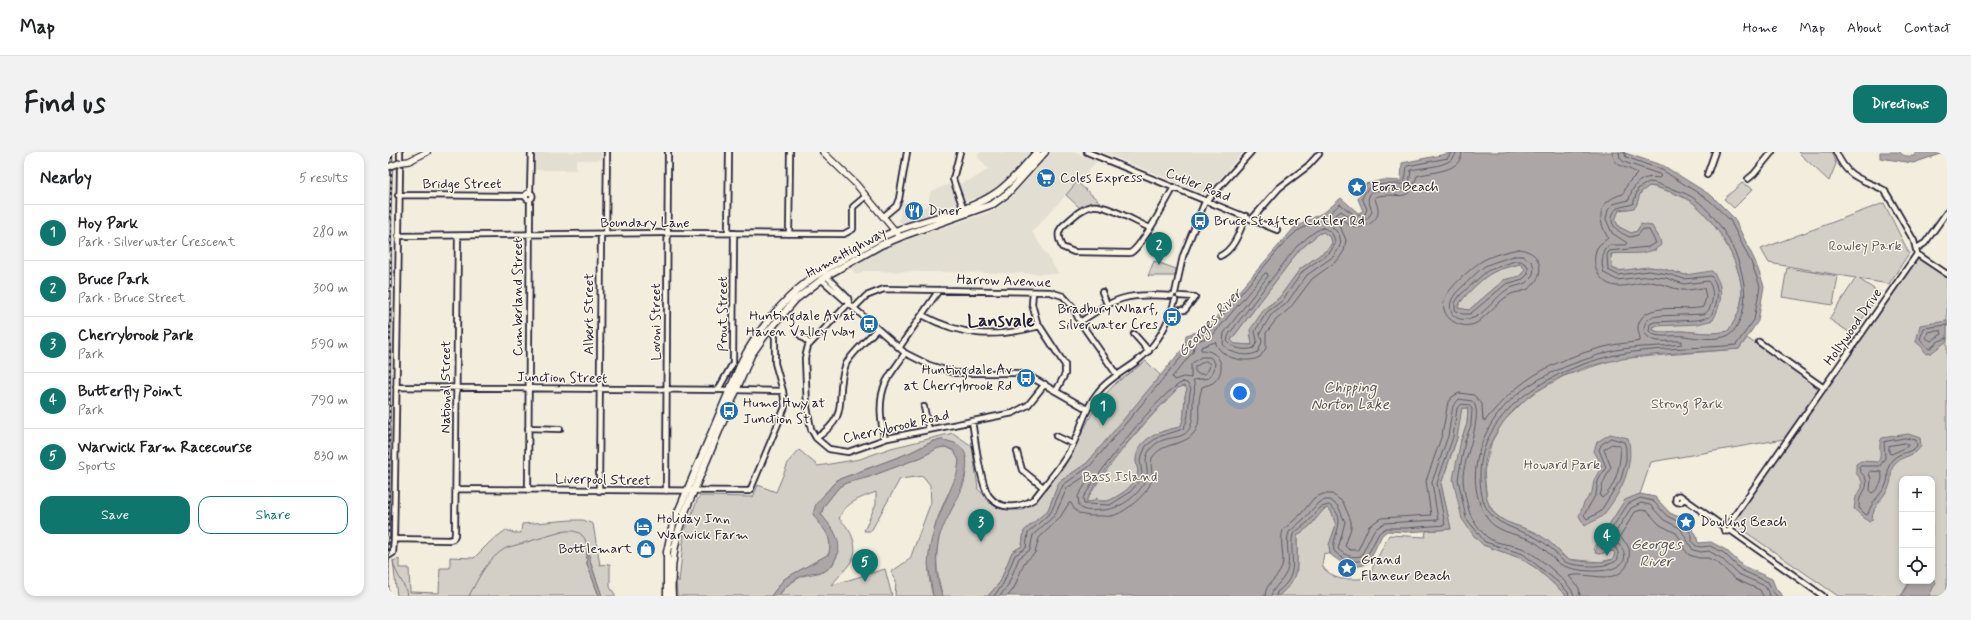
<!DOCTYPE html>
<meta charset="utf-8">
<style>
body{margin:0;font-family:Mynerve,sans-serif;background:#f2f2f2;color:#202124}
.controls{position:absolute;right:12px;bottom:12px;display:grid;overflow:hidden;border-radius:8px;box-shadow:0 2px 6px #0003}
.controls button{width:36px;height:36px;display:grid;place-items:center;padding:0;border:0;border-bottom:1px solid #e0e0e0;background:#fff;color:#202124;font:20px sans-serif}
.you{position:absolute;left:852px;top:241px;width:14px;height:14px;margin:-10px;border:3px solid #fff;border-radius:50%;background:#1a73e8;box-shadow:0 0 0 6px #1a73e833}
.badge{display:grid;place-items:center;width:26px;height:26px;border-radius:50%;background:#0f766e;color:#fff;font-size:13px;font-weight:700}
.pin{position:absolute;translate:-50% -33px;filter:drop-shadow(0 1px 2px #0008)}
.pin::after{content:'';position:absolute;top:21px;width:14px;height:12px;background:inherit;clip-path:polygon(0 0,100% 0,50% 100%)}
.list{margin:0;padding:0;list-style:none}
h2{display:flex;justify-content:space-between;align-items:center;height:52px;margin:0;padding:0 16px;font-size:17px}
h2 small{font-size:13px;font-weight:400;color:#757577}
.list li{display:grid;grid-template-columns:26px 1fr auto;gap:12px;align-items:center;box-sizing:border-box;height:56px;padding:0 16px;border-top:1px solid #e0e0e0}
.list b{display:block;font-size:15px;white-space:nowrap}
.list p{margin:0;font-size:13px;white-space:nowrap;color:#757577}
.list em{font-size:13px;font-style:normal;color:#757577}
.actions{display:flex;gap:8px;padding:12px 16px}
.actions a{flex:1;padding:9px 0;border:1px solid #0f766e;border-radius:12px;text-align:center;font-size:14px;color:#0f766e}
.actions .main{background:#0f766e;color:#fff}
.icon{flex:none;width:22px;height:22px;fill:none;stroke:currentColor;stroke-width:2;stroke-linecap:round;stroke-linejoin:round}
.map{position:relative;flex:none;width:1559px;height:444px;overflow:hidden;border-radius:12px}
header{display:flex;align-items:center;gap:24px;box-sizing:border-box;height:56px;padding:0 20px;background:#fff;border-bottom:1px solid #e0e0e0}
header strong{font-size:19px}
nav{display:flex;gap:22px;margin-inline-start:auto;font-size:14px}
.intro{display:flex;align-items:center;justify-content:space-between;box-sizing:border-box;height:96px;padding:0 24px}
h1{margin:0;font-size:28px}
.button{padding:10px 18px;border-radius:12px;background:#0f766e;color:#fff;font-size:14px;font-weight:700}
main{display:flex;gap:24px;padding:0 24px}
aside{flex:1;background:#fff;border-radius:12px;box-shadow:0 2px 6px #0003}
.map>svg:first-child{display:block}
.built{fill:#e3ded2}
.green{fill:#d4cfc6;stroke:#7b7880;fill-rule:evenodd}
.water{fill:#aca7a6;stroke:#75727b;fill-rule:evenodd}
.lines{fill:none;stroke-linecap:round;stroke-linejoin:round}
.shore{stroke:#595766;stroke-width:1}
.stream{stroke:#75727b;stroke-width:1}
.minor-casing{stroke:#22223b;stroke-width:8}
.major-casing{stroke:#22223b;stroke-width:8}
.highway-casing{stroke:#22223b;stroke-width:9}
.minor{stroke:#fcf5e5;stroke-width:4.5}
.major{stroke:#fcf5e5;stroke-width:5.5}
.highway{stroke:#fcf5e5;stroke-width:6}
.rail-casing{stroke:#22223b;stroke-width:2.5}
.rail{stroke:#fcf5e5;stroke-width:1;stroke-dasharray:3;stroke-linecap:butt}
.major-bridge-casing{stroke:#22223b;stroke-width:8;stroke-linecap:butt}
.major-bridge{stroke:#fcf5e5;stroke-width:5.5}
.labels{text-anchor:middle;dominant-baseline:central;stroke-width:3;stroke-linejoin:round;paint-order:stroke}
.poi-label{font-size:14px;fill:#22223b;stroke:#fcf5e5;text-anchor:start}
.street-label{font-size:14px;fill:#22223b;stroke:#fcf5e5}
.park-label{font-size:14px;fill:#575665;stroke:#fcf5e5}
.water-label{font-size:15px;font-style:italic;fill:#525160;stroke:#fcf5e5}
.district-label{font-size:18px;font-weight:bold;fill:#22223b;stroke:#fcf5e5}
</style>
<header>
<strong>Map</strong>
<nav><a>Home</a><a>Map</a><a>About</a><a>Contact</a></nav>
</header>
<div class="intro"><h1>Find us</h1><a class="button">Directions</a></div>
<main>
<aside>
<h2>Nearby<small>5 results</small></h2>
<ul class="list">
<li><span class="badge">1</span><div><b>Hoy Park</b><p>Park · Silverwater Crescent</p></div><em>280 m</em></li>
<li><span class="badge">2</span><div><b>Bruce Park</b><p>Park · Bruce Street</p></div><em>300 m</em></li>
<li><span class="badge">3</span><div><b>Cherrybrook Park</b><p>Park</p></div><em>590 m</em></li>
<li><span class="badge">4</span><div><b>Butterfly Point</b><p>Park</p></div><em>790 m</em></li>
<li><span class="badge">5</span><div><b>Warwick Farm Racecourse</b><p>Sports</p></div><em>830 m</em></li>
</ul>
<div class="actions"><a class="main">Save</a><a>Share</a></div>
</aside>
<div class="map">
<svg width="1559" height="444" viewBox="0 0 1559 444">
<rect width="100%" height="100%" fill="#f3edde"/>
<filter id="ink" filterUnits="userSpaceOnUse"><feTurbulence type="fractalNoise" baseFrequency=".025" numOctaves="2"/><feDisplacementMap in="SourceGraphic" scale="8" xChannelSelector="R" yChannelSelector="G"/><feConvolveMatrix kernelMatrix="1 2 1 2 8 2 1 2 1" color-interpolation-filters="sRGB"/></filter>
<g filter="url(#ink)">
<!-- built -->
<path class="built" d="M147 0H214L213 8H188V18H147Z
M593 0H642L614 31 598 42 516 71 511 70 514 50 539 55 543 39 562 32H570L585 27 600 17 589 4Z
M664 0H685L709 9 644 80 671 122 476 119 468 123 464 115 503 93 605 59 623 46Z
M714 0H855L818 42Z"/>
<!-- green -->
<path class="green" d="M1410 0H1443L1448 12 1441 29Z
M689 30 691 32 713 51H702L692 56 678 43Z
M1354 31 1365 37 1346 56 1336 47Z
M1261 34C1270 35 1294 44 1301 48 1327 65 1360 120 1353 151 1351 162 1346 170 1340 179 1324 183 1310 180 1293 179 1284 179 1273 182 1265 178L1266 174 1299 172 1297 123C1285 120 1274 116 1262 115 1248 115 1236 122 1224 116L1223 102 1268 98 1251 75 1249 79 1243 81 1231 75 1227 68 1231 58C1254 55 1245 57 1253 40Z
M1496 51 1521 101 1501 132 1471 127 1492 141 1464 182 1441 167 1468 126 1381 111 1373 97Z
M935 80 943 86 944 91 940 97 912 117 891 146 876 157 862 183 865 189 864 193 847 192 843 188 912 97C921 92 926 83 935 80Z
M1530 106 1559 122V444H1450L1343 370ZM1514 327H1544V429H1514Z
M766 109 788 117 787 124H760Z
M1132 112 1137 117 1132 124 1116 128 1081 158 1070 156C1071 148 1095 126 1102 122 1110 117 1123 114 1132 112Z
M1399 116 1450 124 1445 153 1394 145Z
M1359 186 1432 236 1396 287 1263 310 1252 342 1237 348 1207 395 1206 398 1211 402 1222 398 1225 399 1227 401 1225 407 1212 410 1179 407 1166 394 1147 380 1118 370 1107 362 1099 349 1096 319 1104 289 1115 270 1141 244 1176 224 1228 207 1351 197Z
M758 209 773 224 699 311 671 330 660 358 636 379 634 394 624 400 612 430 600 444H555L554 441C547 418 546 391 557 369 565 354 578 336 578 318 578 310 572 300 569 292L555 288 545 289 521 301 449 328 437 341 430 371C441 379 443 389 441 402L396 427 383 444H289L288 426 291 430 296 382 310 346 313 344 365 345 370 333 388 340 401 309 411 298 430 314 472 307 503 296 565 281 584 294 590 336H589C604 352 612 358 634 358L653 341 675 317 710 250 729 230Z
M796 234 799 237C794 249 799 263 792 275L775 279 750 300 748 308 750 320 746 330 739 338 721 349H709V346L703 350 698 349C723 308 756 271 790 236Z
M1073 256H1080L1079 272 1073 288 1095 393 1132 406 1148 416 1179 444H890L909 418V384L923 373 935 358 940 356 943 359 948 373 941 393 942 402 936 401 934 413 937 418 947 425 953 427H972L981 423 1001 383 1037 385 1038 379 1063 377 1053 332 1069 286Z
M557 295C564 298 570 301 571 310 572 323 563 336 557 348 544 378 535 411 545 444H507L508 428 503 420 522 407 543 350 542 333 535 324 512 327 483 379H476L488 352V340C473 346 457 350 451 367 461 374 471 393 465 406 461 415 450 424 444 433L497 417 504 444H390L400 433 414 424 435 420 444 414 451 400 446 379 433 363 436 354 451 335 458 331 481 325 534 305 550 296Z
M184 368H195L205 372 212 413 222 412V435L228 444H214L203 412 199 394V412L211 444H9L5 409 11 407V416H21L22 440 51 441 52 416H62V405L86 406 103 389 118 378 126 381H133L134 372Z"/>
<!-- water -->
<path class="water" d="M1068 0H1234L1276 14 1324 44 1346 66 1367 109 1376 134 1370 169 1351 197C1294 202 1228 200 1175 224 1134 243 1089 284 1097 334 1098 344 1100 355 1107 362 1117 372 1133 374 1145 380 1153 383 1162 390 1167 395 1171 399 1174 404 1178 406 1187 410 1217 412 1225 407L1227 401 1225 399 1211 402 1207 401 1211 388 1237 348 1252 342 1267 345 1282 361 1297 368 1308 382 1310 391 1323 390 1338 398 1355 414 1384 427 1388 437 1395 444H1179L1148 416 1132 406 1095 393 1086 384 1074 367 1065 327 1073 288 1079 272 1080 256H1074L1069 286 1053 332 1063 377 1018 380 999 379 994 383 980 411C967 419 951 410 942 402L941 393 948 373 943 359 939 356 935 358 923 373 909 384C909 410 913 427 890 444H600L612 430 624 400 634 394 636 379 660 358 671 330 699 311 797 194 798 183 817 178 906 76 938 59 953 46 970 61 975 59 970 47 977 32 995 28 1013 29 1014 11ZM1261 34C1270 34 1294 44 1301 48 1327 65 1360 120 1353 151 1351 162 1346 170 1340 179 1324 183 1310 180 1293 179 1284 179 1273 182 1265 178L1266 174 1310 172 1325 168C1334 151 1337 134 1324 119L1297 123 1272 116 1261 115 1230 119 1224 116 1223 102C1239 100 1260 105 1273 93L1272 87 1264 74 1253 72 1249 79 1243 81 1231 75 1227 68 1231 58C1254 55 1245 58 1253 40ZM935 80 943 86 944 91 940 97 912 117 891 146 876 157 862 178 864 193 847 192 843 188 912 97C921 92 926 83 935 80ZM1132 112 1137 117 1132 124 1116 128 1081 158 1070 156C1070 148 1095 126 1102 122 1110 117 1123 114 1132 112ZM796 234 799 237C794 249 799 264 792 275 774 279 749 285 748 308 748 312 750 316 750 320 749 332 732 344 722 348 719 350 713 349 710 349L709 346 703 350 698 349C718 310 759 268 790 236Z
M1492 0H1512C1515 5 1521 4 1526 4L1528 0H1558L1525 11 1492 6Z
M1559 169V189L1543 201 1538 202 1534 195 1528 190 1532 173Z
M1222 282 1240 286C1247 313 1233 341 1216 362 1212 367 1203 370 1197 374L1191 364 1196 351 1204 340 1206 328 1214 314 1206 299 1209 290Z
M1520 282 1532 286 1533 294C1527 305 1515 303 1507 311 1501 318 1505 326 1501 335 1495 347 1485 353 1484 368L1481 370 1466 357 1468 345 1474 336V329L1468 321V312L1473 309 1490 310C1495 303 1489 294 1494 286Z
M555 288C559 289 565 290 569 292 597 309 556 366 551 386 547 403 547 428 555 444H545L540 412 542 394 548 371 569 322 571 308 565 298 557 295 550 296 534 305 481 325 458 331 451 335 436 354 433 362C445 377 457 390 447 408 444 413 442 416 437 419 432 421 426 420 422 421 408 425 398 433 390 444H383L396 427 441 402C445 381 434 378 425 362L428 352 449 328 521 301 546 289Z
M199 392 203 412 214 444H211L199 412Z
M1544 427 1548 430 1541 444H1513L1522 429H1544Z"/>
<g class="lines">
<!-- shore -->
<path class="shore" d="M1231 0 1232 6 1236 10 1271 22 1273 24 1271 26C1254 23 1245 31 1241 48L1225 52 1220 58 1218 67 1224 81 1239 91 1237 93H1222L1216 97 1214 112 1216 121 1229 128 1261 124 1278 126 1296 132 1320 129C1327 136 1326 157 1316 162L1270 164C1261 165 1256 169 1256 178 1260 194 1282 188 1294 189V192C1272 195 1250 194 1228 198 1219 200 1210 203 1202 206 1154 221 1109 245 1092 296 1085 320 1085 344 1099 366 1107 379 1127 382 1141 387 1150 391 1160 400 1167 408 1179 423 1251 426 1234 396 1231 391 1225 391 1223 387L1243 356 1253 351 1262 353 1276 368 1292 376 1305 398 1313 400 1321 399 1333 406 1350 422 1377 434 1382 444
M1236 0 1238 5 1274 18 1321 48 1342 68 1363 110 1372 134 1366 168 1348 193C1308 197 1266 195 1227 203 1169 216 1091 255 1092 325 1093 362 1105 369 1137 381 1147 384 1157 391 1165 398 1169 402 1171 406 1175 409 1185 415 1223 417 1230 407V400L1227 395 1222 394 1214 397 1212 394 1240 352 1252 346 1265 349 1279 364 1295 372 1304 383V390L1308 394 1313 395 1322 394 1336 401 1353 418 1380 430 1385 440 1389 444
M1261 30C1268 30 1272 33 1278 35 1287 38 1296 40 1304 45 1336 66 1366 125 1354 162 1352 168 1347 180 1341 183 1328 189 1310 186 1296 184 1286 182 1268 188 1261 179L1262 172 1266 170 1310 168 1322 165C1330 153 1333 135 1323 124L1296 127 1280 122 1261 119 1230 123 1220 118 1219 103 1221 99 1260 95 1268 91 1261 78 1255 77 1250 83 1242 85C1228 80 1217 69 1229 56L1245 52 1250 37Z
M935 76C943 78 947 84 947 92L942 100 915 119 894 149 879 160 867 179 869 189 866 196C857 199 845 197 839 189L841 182 909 94C918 88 924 79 935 76Z
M1131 97C1138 98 1146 101 1149 107 1156 118 1149 133 1138 138 1133 140 1128 140 1123 142 1113 147 1100 162 1090 170 1075 180 1052 167 1056 149 1058 138 1084 115 1094 109 1104 103 1120 99 1131 97Z
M1126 104H1135L1144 110C1147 116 1146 122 1142 127 1136 134 1128 133 1120 137 1109 143 1095 165 1082 167 1059 171 1057 149 1072 137 1080 130 1088 120 1097 114 1105 110 1117 107 1126 104Z
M1127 109H1133L1140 114V122L1135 127 1118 132 1082 162H1074L1067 158V151L1072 143 1099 119Z
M1559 173 1536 176 1532 187 1541 197 1551 189 1559 186
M1553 179 1554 182 1543 189 1538 186 1540 180Z
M818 209 822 212 821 217 817 222H810L807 219V215Z
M795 230 799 231 803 237C799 250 803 265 795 277L770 285 758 294 752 308 754 322 749 332 741 341 722 353 696 352 695 346C710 321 771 240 795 230Z
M1223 286 1236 290 1238 296V309L1233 327 1212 360 1199 367 1196 363 1208 342 1210 329 1218 315 1211 298 1213 293Z
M1517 286 1528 288 1529 294C1523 301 1512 300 1505 307 1497 315 1502 324 1498 333 1492 344 1483 350 1480 362L1478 363 1471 356C1471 353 1471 349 1472 346 1475 340 1480 336 1478 328 1477 322 1471 322 1471 314H1492L1497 306 1496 290Z
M1517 291 1520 292V294L1504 302 1501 301V294Z
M1224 292 1232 294C1234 310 1227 337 1214 346L1212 344 1215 331 1223 315 1216 298Z
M1483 319 1493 320C1496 327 1492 336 1484 341L1482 339 1483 327 1481 321Z
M606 444 615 432 627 403 638 396 640 381 663 360 675 333 702 314 800 197 802 186 820 180 898 89 909 79 940 63 952 52 968 64 977 62 979 57 974 46 980 36 995 32H1014L1017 29 1019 14 1060 6 1063 0
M612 444 620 433 631 406 642 398 645 383 667 363 679 336 702 321 703 324 690 344 691 354C697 361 706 358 714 358 732 358 756 341 759 322 760 313 755 308 761 299 778 274 806 301 805 254 804 243 809 239 805 228L821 226 826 218 827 211 822 205H813L803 212V226L795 225 786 228 784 225 805 200 807 190 824 184 877 121H879L880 124 836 181 835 192C842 202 859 206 870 200L874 190 872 181 883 163 898 152 919 123 946 104 951 96 953 90 951 82 940 71V69L953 59 967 69 979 67 984 60 980 47 983 40 996 37H1016L1021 32 1023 18C1035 15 1067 15 1068 0
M620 444 626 436 636 411 647 401 651 386 671 367 681 351H683C688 363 696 364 708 364 713 363 718 365 723 364 735 362 751 348 758 339 769 324 761 319 764 306 775 288 800 296 809 276 812 268 810 259 811 251 811 245 813 240 814 235 818 233 822 233 826 230 840 217 832 198 813 198V195L827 190C829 193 830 197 834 200 843 208 861 211 872 205L878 196V181L888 168 902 156 924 127 950 108 956 99 958 88 950 69 954 67C957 69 960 73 964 74 974 78 988 71 990 61 991 55 987 50 987 45 1011 38 1020 55 1029 24 1044 19 1073 21 1074 0
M877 444C877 431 890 427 894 415 897 404 891 390 895 378L913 362 926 346 935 342H944L955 350 963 369V376L957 394 962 398H970L981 374 993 366 1043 363 1038 329 1054 283 1060 250 1064 245 1071 241 1086 243 1094 252 1095 268 1097 269C1131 225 1171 205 1225 193 1234 191 1243 191 1252 189 1253 184 1249 180 1250 174 1256 147 1297 161 1315 155L1318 146 1316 136C1309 136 1301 139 1294 138 1283 136 1274 131 1262 130 1250 130 1240 135 1228 134 1211 132 1202 112 1209 96 1212 91 1216 90 1220 86 1208 65 1210 49 1235 42L1240 31 1249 22C1241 13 1225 18 1225 0
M883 444C884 435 898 428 900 415 902 404 897 392 901 380L917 366 930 351 937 348H942L950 354 957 370 950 397C957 404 964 406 973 404L986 378 996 371 1050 368 1044 330 1060 284 1065 254 1071 247 1084 249C1098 261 1074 309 1075 327 1075 335 1080 359 1084 366 1088 372 1093 380 1099 385 1109 393 1125 392 1136 397 1148 403 1185 432 1186 444
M888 444 889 440C914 422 900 405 905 382L920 370 933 355 941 353C962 368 943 382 946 399 955 408 964 411 977 408L991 381 998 376H1018L1057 373 1049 331 1065 285 1069 256 1074 252 1081 253 1084 257 1083 273 1077 289 1070 327 1078 366 1097 390 1135 402 1171 431 1180 440 1181 444
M1192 444 1191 436 1181 424C1199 419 1225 434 1238 415 1241 409 1242 402 1241 396 1239 391 1234 388 1232 384L1247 360 1253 358 1259 359 1272 373 1288 381 1293 388 1296 397 1301 403 1311 406H1320L1329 410 1347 427 1372 438 1375 444"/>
<!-- stream -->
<path class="stream" d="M5 408C7 424 18 431 19 444
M81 444C91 425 99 407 118 396L177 379C189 378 196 381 199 393"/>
<!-- minor casing -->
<g class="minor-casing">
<path id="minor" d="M572 0 565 27 575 56
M699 0 889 78
M12 6V0
M1319 23 1327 0
M1360 27 1366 22 1384 0
M137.5 44a3.5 3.5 0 1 1 7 0a3.5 3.5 0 1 1-7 0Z
M142 41 143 0
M10 43 138 44
M496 64 508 54 511 47 519 0
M864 67 891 36 920 14 931 2
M762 76C748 70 718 52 704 54 694 56 686 64 678 71 669 78 669 84 674 95L686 100 742 101C754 95 778 49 786 35
M340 81 341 0
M218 82 219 0
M401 82 402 0
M10 84 273 81 456 82 465 77V55L478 44
M1529 96 1537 91 1559 60
M1529 102 1559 122
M832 104C847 97 852 78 858 64
M438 124 460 146 461 151
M433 127 517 201 541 213 567 221H630L641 224 699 257
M645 140 644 152 649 170 677 213V222L668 239
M714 140 719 152
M787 141 795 104 816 52 863 0
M461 151 420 194 417 206 419 255 423 277 428 286 441 297 460 300 500 286 625 261 640 253 657 232
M467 155 478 144 496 137 662 140 675 144 685 155 692 170 729 223
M783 159 797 158 807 145 791 144
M534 163C575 185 607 186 652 174
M692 170C729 145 738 141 784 144
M411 182 422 192
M746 182 761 199
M1371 190 1436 236
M511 196 551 138
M8 235 341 238
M330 238 345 211 346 81
M347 238 395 239
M536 255 541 278
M584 269C587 286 592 332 601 344 612 359 632 356 646 347 658 331 673 315 682 298 693 279 696 257 710 240 720 227 735 220 748 210 769 194 780 173 787 148
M140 276 172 277
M668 284 685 292
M428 286C465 263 445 244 458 212 463 202 481 186 489 177
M497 287C492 270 490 247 498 230 503 220 511 211 517 201
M629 300 634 318 655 335
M68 337 362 339 397 255 395 239 387 211V186L384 175
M140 338 142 48
M211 339 213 82
M278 339 280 0
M1287.5 347a3.5 3.5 0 1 1 7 0a3.5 3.5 0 1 1-7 0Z
M1294 345 1336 375
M1335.5 376a3.5 3.5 0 1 1 7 0a3.5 3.5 0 1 1-7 0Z
M1340 373 1529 102 1526 89 1499 42 1496 38C1472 26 1460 27 1448 0
M1342 378 1435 444
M6 387 61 388 65 387 67 383 70 84
M0 404 5 401 6 387 12 16"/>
</g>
<!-- major casing -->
<g class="major-casing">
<path id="major" d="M435 0 468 32 512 85
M14 10 21 9 39 0"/>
</g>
<!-- highway casing -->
<g class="highway-casing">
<path id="highway" d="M279 444V400L285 372 354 209C369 180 393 150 419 130 434 118 450 110 466 101 478 94 490 86 503 81 537 66 577 62 608 41 624 30 636 14 649 0
M284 444C282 415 286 389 296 362L363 203 378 182 407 148 438 124 493 93 517 83 605 52 620 41 657 0"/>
</g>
<!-- minor -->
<use href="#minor" class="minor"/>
<!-- major -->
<use href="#major" class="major"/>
<!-- highway -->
<use href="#highway" class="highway"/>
<!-- rail casing -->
<g class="rail-casing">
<path id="rail" d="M2 70 4 0
M0 444 3 65"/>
</g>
<!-- rail -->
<use href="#rail" class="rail"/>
<!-- major-bridge casing -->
<g class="major-bridge-casing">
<path id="major-bridge" d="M0 15 14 10"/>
</g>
<!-- major-bridge -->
<use href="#major-bridge" class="major-bridge"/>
</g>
</g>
<!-- icons -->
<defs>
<g id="supermarket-disc" transform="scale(1)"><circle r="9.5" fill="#1f6fb2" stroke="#fcf5e5"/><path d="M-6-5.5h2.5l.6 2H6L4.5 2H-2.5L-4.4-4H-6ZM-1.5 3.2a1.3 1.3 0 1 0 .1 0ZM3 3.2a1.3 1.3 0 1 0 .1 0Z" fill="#fff"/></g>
<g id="sight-disc" transform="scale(1)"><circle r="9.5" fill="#1f6fb2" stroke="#fcf5e5"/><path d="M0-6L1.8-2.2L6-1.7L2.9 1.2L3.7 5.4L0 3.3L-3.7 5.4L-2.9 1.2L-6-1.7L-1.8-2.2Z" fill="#fff"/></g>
<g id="restaurant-disc" transform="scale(1)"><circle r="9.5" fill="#1f6fb2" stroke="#fcf5e5"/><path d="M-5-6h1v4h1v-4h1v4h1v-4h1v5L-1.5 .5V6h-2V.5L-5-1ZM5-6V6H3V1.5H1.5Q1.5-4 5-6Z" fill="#fff"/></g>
<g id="bus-disc" transform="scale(1)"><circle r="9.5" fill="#1f6fb2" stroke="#fcf5e5"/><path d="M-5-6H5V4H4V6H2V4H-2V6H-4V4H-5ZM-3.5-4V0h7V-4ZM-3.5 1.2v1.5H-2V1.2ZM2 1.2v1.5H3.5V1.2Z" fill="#fff"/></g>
<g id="hotel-disc" transform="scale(1)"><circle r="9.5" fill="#1f6fb2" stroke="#fcf5e5"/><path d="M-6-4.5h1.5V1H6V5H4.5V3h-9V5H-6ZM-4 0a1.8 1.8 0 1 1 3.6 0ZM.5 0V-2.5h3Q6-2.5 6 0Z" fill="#fff"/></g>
<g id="shop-disc" transform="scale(1)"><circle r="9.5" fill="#1f6fb2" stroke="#fcf5e5"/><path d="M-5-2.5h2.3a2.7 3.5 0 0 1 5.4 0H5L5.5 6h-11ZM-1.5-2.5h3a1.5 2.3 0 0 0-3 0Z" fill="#fff"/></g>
</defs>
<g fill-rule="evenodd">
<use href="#supermarket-disc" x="658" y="26"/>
<use href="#sight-disc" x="969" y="35"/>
<use href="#restaurant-disc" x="526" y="59"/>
<use href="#bus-disc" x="812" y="69"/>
<use href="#bus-disc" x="784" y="165"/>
<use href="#bus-disc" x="481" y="172"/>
<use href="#bus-disc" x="638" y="226"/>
<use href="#bus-disc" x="341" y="259"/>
<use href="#sight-disc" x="1298" y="370"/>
<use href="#hotel-disc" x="255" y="375"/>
<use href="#shop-disc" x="258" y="397"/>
<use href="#sight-disc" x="959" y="416"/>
</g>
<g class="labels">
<!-- poi labels -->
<g class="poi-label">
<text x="672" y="26">Coles Express</text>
<text x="983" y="35">Eora Beach</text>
<text x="540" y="59">Diner</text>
<text x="826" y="69">Bruce St after Cutler Rd</text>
<text x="770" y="157" text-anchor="end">Bradbury Wharf,<tspan x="770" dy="16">Silverwater Cres</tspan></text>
<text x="467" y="164" text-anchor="end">Huntingdale Av at<tspan x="467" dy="16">Haven Valley Way</tspan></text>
<text x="624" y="218" text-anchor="end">Huntingdale Av<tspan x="624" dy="16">at Cherrybrook Rd</tspan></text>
<text x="355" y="251">Hume Hwy at<tspan x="355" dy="16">Junction St</tspan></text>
<text x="269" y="367">Holiday Inn<tspan x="269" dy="16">Warwick Farm</tspan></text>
<text x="1312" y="370">Dowling Beach</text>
<text x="244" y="397" text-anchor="end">Bottlemart</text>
<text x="973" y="408">Grand<tspan x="973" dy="16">Flaneur Beach</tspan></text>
</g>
<!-- street labels -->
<g class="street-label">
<text x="74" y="32">Bridge Street</text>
<text transform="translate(810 33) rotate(22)">Cutler Road</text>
<text x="257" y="71">Boundary Lane</text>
<text transform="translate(458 101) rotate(-29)">Hume Highway</text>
<text transform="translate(616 129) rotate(2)">Harrow Avenue</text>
<text transform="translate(130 145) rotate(-90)">Cumberland Street</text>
<text transform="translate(201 162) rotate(-90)">Albert Street</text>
<text transform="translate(335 162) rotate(-90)">Prout Street</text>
<text transform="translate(268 170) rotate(-90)">Lovoni Street</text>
<text transform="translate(1465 175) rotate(-55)">Hollywood Drive</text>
<text transform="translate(174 226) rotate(1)">Junction Street</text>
<text transform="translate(58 235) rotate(-90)">National Street</text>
<text transform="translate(508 275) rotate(-13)">Cherrybrook Road</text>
<text transform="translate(215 328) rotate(1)">Liverpool Street</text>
</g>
<!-- park labels -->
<g class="park-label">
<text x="1477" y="94">Rowley Park</text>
<text x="1299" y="252">Strong Park</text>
<text x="1174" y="313">Howard Park</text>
<text x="732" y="325">Bass Island</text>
</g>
<!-- water labels -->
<g class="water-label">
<text transform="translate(822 171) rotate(-47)">Georges River</text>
<text x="962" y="236">Chipping<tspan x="962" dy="17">Norton Lake</tspan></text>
<text x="1268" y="393">Georges<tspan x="1268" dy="17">River</tspan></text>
</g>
<!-- district labels -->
<g class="district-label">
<text x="613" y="169">Lansvale</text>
</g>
</g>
</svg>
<div class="controls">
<button>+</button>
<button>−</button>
<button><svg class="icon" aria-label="locate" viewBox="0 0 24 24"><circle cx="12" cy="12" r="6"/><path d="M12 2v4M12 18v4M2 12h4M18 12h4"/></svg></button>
</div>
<div class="you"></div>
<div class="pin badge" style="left:715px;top:274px">1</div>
<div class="pin badge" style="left:771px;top:113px">2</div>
<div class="pin badge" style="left:593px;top:390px">3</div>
<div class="pin badge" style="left:1219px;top:404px">4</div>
<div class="pin badge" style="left:477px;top:430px">5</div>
</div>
</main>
